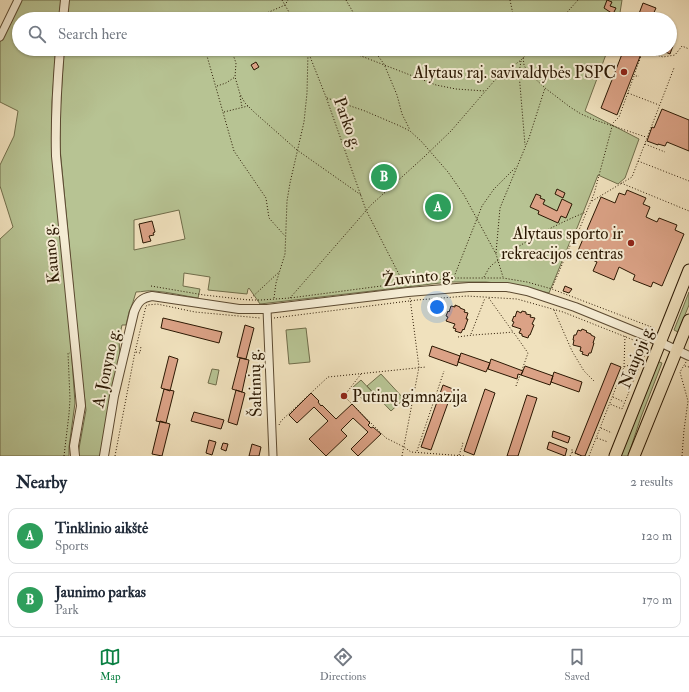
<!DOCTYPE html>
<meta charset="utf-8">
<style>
body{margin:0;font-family:"IM FELL Double Pica",serif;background:#f2f2f3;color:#1f2937}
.you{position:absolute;left:437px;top:307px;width:14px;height:14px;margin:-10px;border:3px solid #fff;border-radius:50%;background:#1a73e8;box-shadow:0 0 0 6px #1a73e833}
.badge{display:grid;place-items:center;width:26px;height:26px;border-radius:50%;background:#0b8043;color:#fff;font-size:13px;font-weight:700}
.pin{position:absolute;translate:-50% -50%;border:2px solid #fff;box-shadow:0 1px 4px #0006}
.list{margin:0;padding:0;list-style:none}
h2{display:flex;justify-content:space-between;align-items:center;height:52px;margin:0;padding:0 16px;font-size:17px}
h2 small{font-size:13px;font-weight:400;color:#747a83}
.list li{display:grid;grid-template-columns:26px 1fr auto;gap:12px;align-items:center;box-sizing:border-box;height:56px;margin:0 8px 8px;padding:0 8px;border:1px solid #e0e1e3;border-radius:8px}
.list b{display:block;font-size:15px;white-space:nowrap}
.list p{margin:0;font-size:13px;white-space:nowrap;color:#747a83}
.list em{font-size:13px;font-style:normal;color:#747a83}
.icon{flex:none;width:22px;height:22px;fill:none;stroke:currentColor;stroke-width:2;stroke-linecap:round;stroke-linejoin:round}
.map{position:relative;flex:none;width:689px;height:456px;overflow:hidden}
.search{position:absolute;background:#fff;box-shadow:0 1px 3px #0004;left:12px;right:12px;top:12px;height:44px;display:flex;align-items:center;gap:10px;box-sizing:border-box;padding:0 14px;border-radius:22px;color:#747a83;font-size:15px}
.sheet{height:180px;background:#fff}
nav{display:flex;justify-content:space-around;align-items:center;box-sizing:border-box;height:56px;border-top:1px solid #e0e1e3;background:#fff;font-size:11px;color:#747a83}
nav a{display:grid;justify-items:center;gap:2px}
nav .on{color:#0b8043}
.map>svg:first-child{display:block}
.green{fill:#b7c393;stroke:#706d4a;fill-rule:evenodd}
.building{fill:#dba286;stroke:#2a1702}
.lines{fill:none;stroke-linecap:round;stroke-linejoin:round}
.minor-casing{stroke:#5c4a31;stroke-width:9}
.tertiary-casing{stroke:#5c4a31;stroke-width:10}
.primary-casing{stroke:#2a1702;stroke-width:13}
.path{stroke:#2a1702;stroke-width:1;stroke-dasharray:1 2;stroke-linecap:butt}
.minor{stroke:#f5ecd4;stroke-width:7}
.tertiary{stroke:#f5ecd4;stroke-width:8}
.primary{stroke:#f0e1bd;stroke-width:11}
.poi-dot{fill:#8f2418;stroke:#f5ecd4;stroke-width:1.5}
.labels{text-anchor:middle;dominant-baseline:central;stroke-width:4;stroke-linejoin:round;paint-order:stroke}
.poi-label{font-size:17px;fill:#2a1702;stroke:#f5ecd4;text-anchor:end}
.street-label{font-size:17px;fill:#2a1702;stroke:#f5ecd4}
</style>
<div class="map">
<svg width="689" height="456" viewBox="0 0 689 456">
<rect width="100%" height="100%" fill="#f0e1bd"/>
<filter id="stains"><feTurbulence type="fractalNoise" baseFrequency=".005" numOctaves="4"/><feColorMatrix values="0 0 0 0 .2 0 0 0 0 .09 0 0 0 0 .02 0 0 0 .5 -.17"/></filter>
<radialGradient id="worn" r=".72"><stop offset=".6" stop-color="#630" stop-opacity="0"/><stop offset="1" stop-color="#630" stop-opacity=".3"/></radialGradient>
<!-- green -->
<path class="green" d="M20 0H61L59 19H19V49H56L52 102V129L70 332 75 403 69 447V456H0V239L13 227 0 186V165L14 136 18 111 0 102V42Z
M69 0H622L619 19H67Z
M64 49H608L585 111 639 139 625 178 618 184 598 175 577 228 574 232 549 293 516 285 486 282H449L260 304 249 288 248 289 247 294 208 290 210 277 184 273 183 286 200 289 198 298C184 296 169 292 154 291 148 290 142 292 136 292L133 302 129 312 126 325H122L119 339 120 358 111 398 100 456H79L78 454 86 410 81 370 60 148V113ZM179 210 185 239 134 250V220Z
M689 292V305L678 332 674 330Z
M306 328 310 362 289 364 286 330Z
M657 361 662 363 641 417 628 456H620Z
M212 369 219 370 216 385 208 383Z
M381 374 404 399 391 411 367 386Z
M361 380 375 395 366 403 352 388Z"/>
<!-- building -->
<path class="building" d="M607 0 612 2 610 6 616 8 613 14 604 8Z
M643 3 656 8 651 19H637Z
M670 42 674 43 670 54 659 49H670Z
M624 49H643L617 115 601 108Z
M256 62 259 67 254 70 251 65Z
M662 109 689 120V151L667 142 665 146 658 144V145L647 141 652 127 654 128Z
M557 189 565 193 563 198 555 194Z
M627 190 646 198 643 204 650 207 646 217 657 222 659 218 677 225 675 230 684 234 662 286 653 282 651 287 633 280 635 275 619 267 614 280 593 271 597 262 577 253 601 197 615 203 619 193 625 195Z
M536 194 541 196 540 198 545 200 543 204 557 211 562 199 572 204 566 218 561 216 558 223 538 214 539 211 530 207Z
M152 221 155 232 153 233 154 235 149 236 151 241 143 243 139 224Z
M565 286 572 289 569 293 563 291Z
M455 305 460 307V308L465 310 464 312 468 313 466 319H468L464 330 463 329 461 333 455 331 456 329 453 328 455 324 446 321 448 317 446 316 448 311 449 312 451 306 455 307Z
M517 311 521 313 522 311 526 312V314L531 315 530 317 535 318 532 324 534 325 530 335H529L528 338 522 336V334L519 333 521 329 512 326 514 322 512 321 514 316 515 317Z
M163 318 222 332 219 343 161 328Z
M245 325 254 328 246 359 237 357Z
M582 329 587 331 586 332 591 334V335L595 337 593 343H594L591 353H589L588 356 582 354 583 352 580 351 581 347 573 345 574 340H573L574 335H576L578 330 581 331Z
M432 346 460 356 457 366 429 356Z
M461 353 490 363 486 372 458 362Z
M169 356 178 359 170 391 161 388Z
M240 358 249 360 242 392 232 389Z
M491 359 523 371 521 375 518 374 517 379 488 369Z
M611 363 621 367 585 456H582L575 453Z
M525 366 553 376 550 385 521 375Z
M554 372 582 382 579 392 551 382Z
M443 385 453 389 431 450 421 447Z
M164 389 174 391 166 423 156 421Z
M485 389 495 393 474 455 464 451Z
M236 390 245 393 237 425 228 422Z
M311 393 319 401 318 402 321 406 322 405 336 419 352 404 370 423 368 425 371 428 373 427 381 434 358 456 351 449 368 432 353 418 341 430 347 436 326 456 309 439 328 421 314 407 297 423 289 415Z
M527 395 537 398 518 456H507Z
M194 412 224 420 221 429 191 421Z
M160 421 170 424 162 456 152 454Z
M553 431 570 437 568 443 552 437Z
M209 440 216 442 212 455 206 453Z
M549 442 567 449 565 456 547 449Z
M223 443 228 444 226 451 221 449Z
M252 444 261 447 259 456H249Z"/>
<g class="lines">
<!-- minor casing -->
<g class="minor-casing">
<path id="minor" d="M0 37 18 0
M267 309 273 456"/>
</g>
<!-- tertiary casing -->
<g class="tertiary-casing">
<path id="tertiary" d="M63 19 65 0
M60 49C57 85 55 120 56 156L81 406 74 446 75 456
M104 456 114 396 134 312C138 302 141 298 152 296L239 309H267L408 292 469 287H507L527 291 575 307 651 338 689 356"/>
</g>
<!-- primary casing -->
<g class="primary-casing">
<path id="primary" d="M615 456 689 270
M634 456 689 320"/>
</g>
<!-- path -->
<path class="path" d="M282 0 293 19
M346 0 357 19
M510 0 514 19
M248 19 260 16 285 5 288 0
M561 19 578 0
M205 49 234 151 266 198 269 218 285 236
M231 49 236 63 235 77 240 94 245 103 254 112 297 150 361 195
M307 49 326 97 366 210 405 286
M343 49 436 85 456 89 485 91
M373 49 384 64 397 95 402 114 410 130
M522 49 524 65 527 71 545 88 570 107 581 114 595 120 646 137
M521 61 519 73 525 145
M508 70 529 75
M634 75 643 51 663 57 675 55 682 46 689 49
M217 86 226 83 235 77
M628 93 659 105
M240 96 242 107
M327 98 365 111 400 126 410 131 421 141 448 172 464 195 496 254 503 277
M224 112 248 106
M645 144 665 152
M638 161 689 181
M621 183 689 211
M592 201 632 177 674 68
M496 253 500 208 529 138 545 88
M454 277 482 206 494 189 515 168
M484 277 489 268 493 264C523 242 552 226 586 212
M151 286 204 295 249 300H261L290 298 404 283 454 278H503L527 282 552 289 654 328 653 331
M552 288 576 232 579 230 594 194 613 123 619 117 634 76H639
M274 298 276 283 285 254 287 201 290 183 304 122 307 93 308 53
M290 298 371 205 424 157 451 131 495 80 521 60 532 49
M249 300 279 272
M554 310 572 351 584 371 594 381
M274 318 417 300 467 296 517 299 563 312 646 345 647 347 645 355 642 360 622 409 610 404
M514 333 528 353 522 370
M471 334 485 298
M458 337C476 334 495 334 513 332L488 297
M136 352 140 353 141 346
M685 366 689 367
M624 367 625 336
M361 374 344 396 386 438 404 447 411 452 465 456
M516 386 520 375
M613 397 624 402
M279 425 281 421 328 377 426 367
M601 428 612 433
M597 438 608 442
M417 451 444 371
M572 452 581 456
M459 455 463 444 462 442
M64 456 69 414 70 399 68 353H70
M115 456 135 352 146 306 148 305 157 304 195 312 260 318
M402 456 419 367 410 298
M570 456 572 452V448
M589 456 624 367 642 360
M682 456 684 430 688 401 680 372 686 362"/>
<!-- minor -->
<use href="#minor" class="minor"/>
<!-- tertiary -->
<use href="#tertiary" class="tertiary"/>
<!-- primary -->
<use href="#primary" class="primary"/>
</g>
<!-- markers -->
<g class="poi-dot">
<circle cx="624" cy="72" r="4"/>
<circle cx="631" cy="243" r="4"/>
<circle cx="344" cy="396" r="4"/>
</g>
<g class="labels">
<!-- poi labels -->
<g class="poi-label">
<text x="616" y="72">Alytaus raj. savivaldybės PSPC</text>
<text x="623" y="233">Alytaus sporto ir<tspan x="623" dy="20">rekreacijos centras</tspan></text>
<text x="352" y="396" text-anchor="start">Putinų gimnazija</text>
</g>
<!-- street labels -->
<g class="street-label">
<text transform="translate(348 123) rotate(70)">Parko g.</text>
<text transform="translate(51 254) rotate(-96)">Kauno g.</text>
<text transform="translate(418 277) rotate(-6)">Žuvinto g.</text>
<text transform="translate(636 357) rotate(-68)">Naujoji g.</text>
<text transform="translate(106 368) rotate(-78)">A. Jonyno g.</text>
<text transform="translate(255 383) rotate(-92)">Šaltinių g.</text>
</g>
</g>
<rect width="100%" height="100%" filter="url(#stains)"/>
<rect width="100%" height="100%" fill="url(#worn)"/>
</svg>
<div class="you"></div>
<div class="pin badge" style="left:438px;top:207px;background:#2e9e5b">A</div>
<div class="pin badge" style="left:384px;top:177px;background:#2e9e5b">B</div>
<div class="search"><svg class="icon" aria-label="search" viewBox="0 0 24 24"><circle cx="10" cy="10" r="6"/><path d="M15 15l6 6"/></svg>Search here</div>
</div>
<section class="sheet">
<h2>Nearby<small>2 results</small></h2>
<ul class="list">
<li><span class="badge" style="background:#2e9e5b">A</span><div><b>Tinklinio aikštė</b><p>Sports</p></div><em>120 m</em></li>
<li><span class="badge" style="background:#2e9e5b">B</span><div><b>Jaunimo parkas</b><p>Park</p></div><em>170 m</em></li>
</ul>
</section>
<nav>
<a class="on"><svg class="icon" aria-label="map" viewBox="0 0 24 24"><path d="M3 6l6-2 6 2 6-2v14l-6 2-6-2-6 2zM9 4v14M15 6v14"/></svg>Map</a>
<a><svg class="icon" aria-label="directions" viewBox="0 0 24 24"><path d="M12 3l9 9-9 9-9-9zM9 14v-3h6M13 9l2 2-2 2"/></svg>Directions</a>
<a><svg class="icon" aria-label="saved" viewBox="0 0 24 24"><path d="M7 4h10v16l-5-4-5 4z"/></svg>Saved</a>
</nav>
